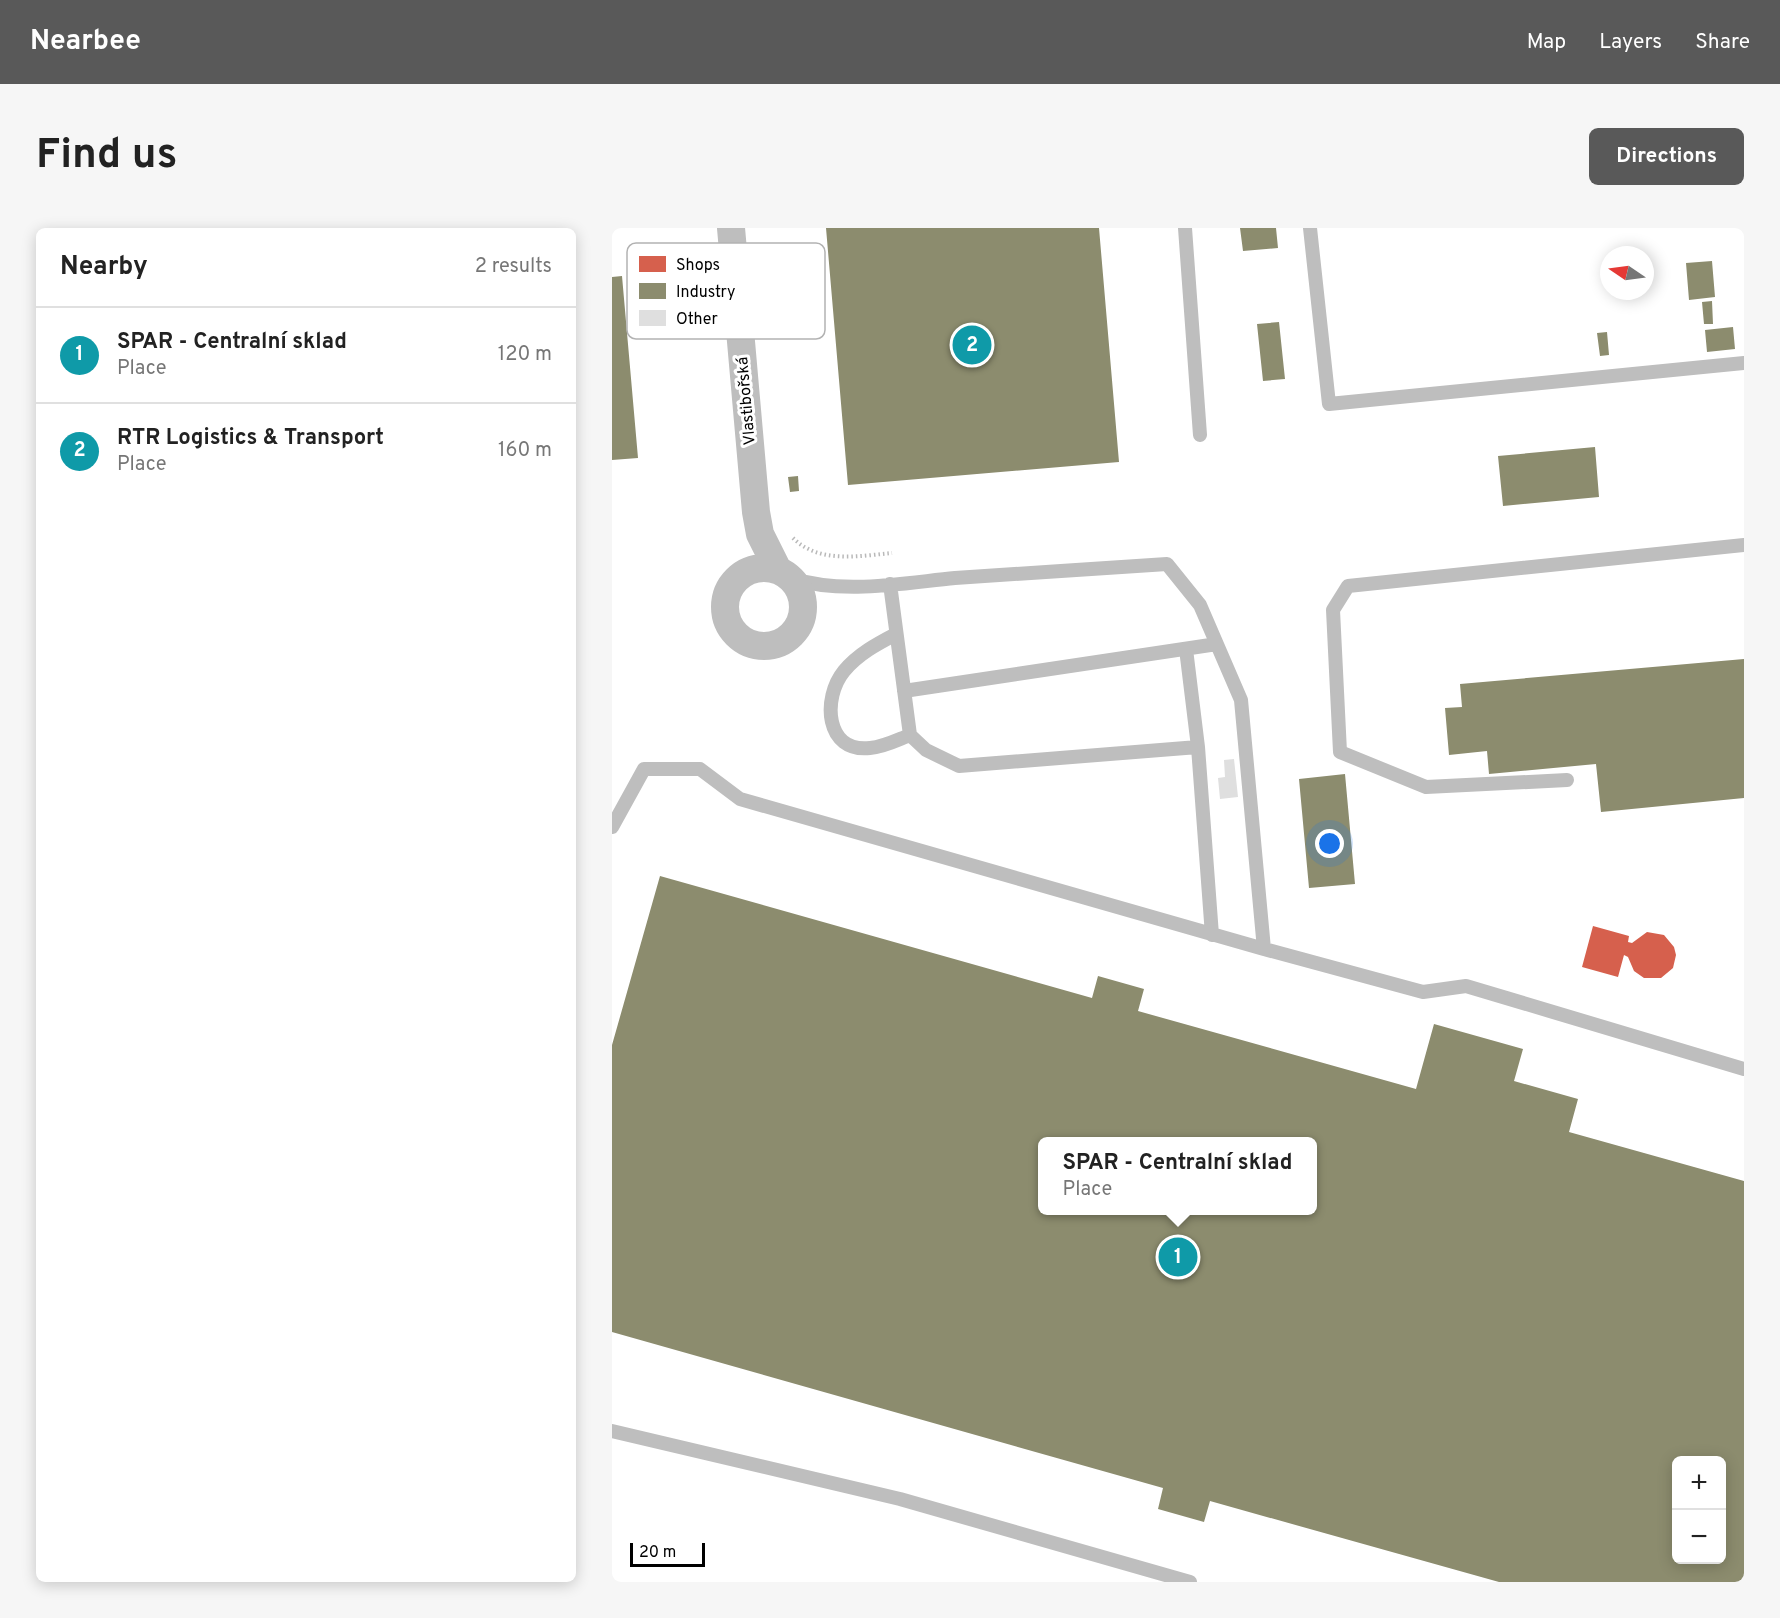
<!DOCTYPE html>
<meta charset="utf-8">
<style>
body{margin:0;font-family:Overpass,sans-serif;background:#f6f6f6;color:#222}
.controls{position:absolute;right:18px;bottom:18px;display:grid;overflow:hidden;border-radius:9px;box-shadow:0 3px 15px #0003}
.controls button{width:54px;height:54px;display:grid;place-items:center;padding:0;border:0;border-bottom:2px solid #e0e0e0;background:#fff;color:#222;font:30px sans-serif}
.compass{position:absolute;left:988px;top:18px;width:54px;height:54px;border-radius:50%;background:#fff;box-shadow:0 3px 15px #0003;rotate:283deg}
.scale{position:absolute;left:18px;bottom:15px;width:75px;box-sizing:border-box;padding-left:6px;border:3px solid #000;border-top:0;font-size:16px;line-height:21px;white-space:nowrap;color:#000;-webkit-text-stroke:4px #fff;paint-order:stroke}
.you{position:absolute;left:718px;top:616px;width:21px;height:21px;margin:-15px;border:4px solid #fff;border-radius:50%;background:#1a73e8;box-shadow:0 0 0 9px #1a73e833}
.badge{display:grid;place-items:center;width:39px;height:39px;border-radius:50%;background:#595959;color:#fff;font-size:20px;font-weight:700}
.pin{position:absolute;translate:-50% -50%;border:3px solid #fff;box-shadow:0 2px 6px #0006}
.popup{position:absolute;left:426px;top:909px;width:279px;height:78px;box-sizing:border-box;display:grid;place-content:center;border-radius:9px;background:#fff;filter:drop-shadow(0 2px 4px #0005);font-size:20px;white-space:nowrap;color:#767676}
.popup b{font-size:22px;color:#222}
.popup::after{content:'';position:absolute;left:50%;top:100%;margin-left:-12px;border:12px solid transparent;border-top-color:#fff}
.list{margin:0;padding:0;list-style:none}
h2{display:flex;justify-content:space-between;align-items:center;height:78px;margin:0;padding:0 24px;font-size:26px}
h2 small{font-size:20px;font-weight:400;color:#767676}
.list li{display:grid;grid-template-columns:39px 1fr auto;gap:18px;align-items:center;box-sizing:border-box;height:96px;padding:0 24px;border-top:2px solid #e0e0e0}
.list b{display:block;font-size:22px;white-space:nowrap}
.list p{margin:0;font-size:20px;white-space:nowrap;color:#767676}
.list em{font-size:20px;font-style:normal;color:#767676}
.map{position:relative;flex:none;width:1132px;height:1354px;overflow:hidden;border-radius:9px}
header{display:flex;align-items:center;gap:36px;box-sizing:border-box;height:84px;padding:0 30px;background:#595959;color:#fff}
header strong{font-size:28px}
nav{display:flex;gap:33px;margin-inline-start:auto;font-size:21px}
.intro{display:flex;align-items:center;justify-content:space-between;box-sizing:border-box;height:144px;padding:0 36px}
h1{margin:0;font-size:42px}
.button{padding:15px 27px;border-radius:9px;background:#595959;color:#fff;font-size:21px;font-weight:700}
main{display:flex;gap:36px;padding:0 36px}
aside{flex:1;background:#fff;border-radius:9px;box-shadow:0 3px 15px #0003}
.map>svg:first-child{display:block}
.shops{fill:#d6604d}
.industry{fill:#8c8c6e;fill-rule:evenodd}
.building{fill:#dfdfdf}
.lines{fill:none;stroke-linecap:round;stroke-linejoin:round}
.path{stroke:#b9b9b9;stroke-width:4;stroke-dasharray:1.5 3;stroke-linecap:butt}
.lane{stroke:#bebebe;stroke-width:14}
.street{stroke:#bebebe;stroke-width:28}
.labels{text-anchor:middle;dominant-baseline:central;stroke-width:6;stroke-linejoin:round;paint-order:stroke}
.street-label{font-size:16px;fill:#000;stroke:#fff}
.key{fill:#fff;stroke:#b2b2b2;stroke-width:1.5}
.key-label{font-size:16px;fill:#000}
</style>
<header>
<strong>Nearbee</strong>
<nav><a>Map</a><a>Layers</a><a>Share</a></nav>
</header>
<div class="intro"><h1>Find us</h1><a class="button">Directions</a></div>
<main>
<aside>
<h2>Nearby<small>2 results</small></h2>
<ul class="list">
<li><span class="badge" style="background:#0f9aa8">1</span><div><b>SPAR - Centralní sklad</b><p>Place</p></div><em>120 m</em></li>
<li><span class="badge" style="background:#0f9aa8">2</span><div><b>RTR Logistics &amp; Transport</b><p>Place</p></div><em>160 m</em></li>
</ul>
</aside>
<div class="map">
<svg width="1132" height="1354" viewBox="0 0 1132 1354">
<rect width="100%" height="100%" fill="#fff"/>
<!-- shops -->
<path class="shops" d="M981 698 1017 708 1016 714 1020 715 1035 704 1052 707 1062 719 1064 727 1061 740 1049 750H1032L1022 743 1016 729 1012 727 1006 749 970 739Z"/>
<!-- industry -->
<path class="industry" d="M214 0H487L507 234 236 257Z
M628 0H664L666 20 631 23Z
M1100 33 1103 69 1077 72 1074 35Z
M10 48 26 230 0 232V49Z
M1100 73 1101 96H1092L1090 74Z
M667 94 673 151 651 153 645 96Z
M1121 99 1123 121 1095 124 1093 102Z
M995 104 997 127 988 128 985 105Z
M983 219 987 269 891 278 886 228Z
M186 248 187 263 178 264 176 249Z
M1132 431V570L989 584 984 536 877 546 875 523 837 527 833 480 850 479 848 456Z
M733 546 743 656 697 660 687 551Z
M48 648 480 770 486 748 532 761 526 783 804 861 822 796 911 821 902 853 966 871 957 904 1132 953V1354H887L598 1273 592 1294 546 1281 551 1260 0 1104V817ZM431 914H701V982H431ZM1064 1232H1110V1332H1064Z"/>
<!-- building -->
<path class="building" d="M622 531 626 569 608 571 606 550 613 549 612 532Z"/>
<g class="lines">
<!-- path -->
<path class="path" d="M181 310C207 336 247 328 280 325"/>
<!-- lane -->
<path class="lane" d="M573 0 588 207
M698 0 717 176 1132 135
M179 350C230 367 291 355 343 350 414 345 484 341 555 336L588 377 629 472 652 721 811 764 854 758 1132 841
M278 356 298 507 314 522 347 538 586 519
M284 406C265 416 246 426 232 443 210 470 213 525 258 520 272 519 285 512 298 507
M574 421 586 519 600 707
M292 463 605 416
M955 552 814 559 728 524 721 382 736 358 1132 317
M0 599 32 541H88L128 571 652 721
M0 1203 288 1271 578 1354"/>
<!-- street -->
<path class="street" d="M119 0 144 284 148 306 166 342
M113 379a39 39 0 1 1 78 0a39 39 0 1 1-78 0Z"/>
</g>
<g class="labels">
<!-- street labels -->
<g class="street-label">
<text transform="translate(135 173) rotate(-95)">Vlastibořská</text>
</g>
</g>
<!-- legend -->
<rect x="15" y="15" width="198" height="96" rx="9" class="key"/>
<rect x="27" y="28" width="27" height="16" fill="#d6604d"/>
<rect x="27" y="55" width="27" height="16" fill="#8c8c6e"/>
<rect x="27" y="82" width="27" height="16" fill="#dfdfdf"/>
<g class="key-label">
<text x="64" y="42">Shops</text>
<text x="64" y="69">Industry</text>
<text x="64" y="96">Other</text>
</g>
</svg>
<div class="controls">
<button>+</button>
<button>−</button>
</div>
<svg class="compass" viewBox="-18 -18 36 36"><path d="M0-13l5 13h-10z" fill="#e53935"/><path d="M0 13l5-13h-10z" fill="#767676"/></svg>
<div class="scale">20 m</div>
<div class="you"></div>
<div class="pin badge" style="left:566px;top:1029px;background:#0f9aa8">1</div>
<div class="popup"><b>SPAR - Centralní sklad</b>Place</div>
<div class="pin badge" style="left:360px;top:117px;background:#0f9aa8">2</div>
</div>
</main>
